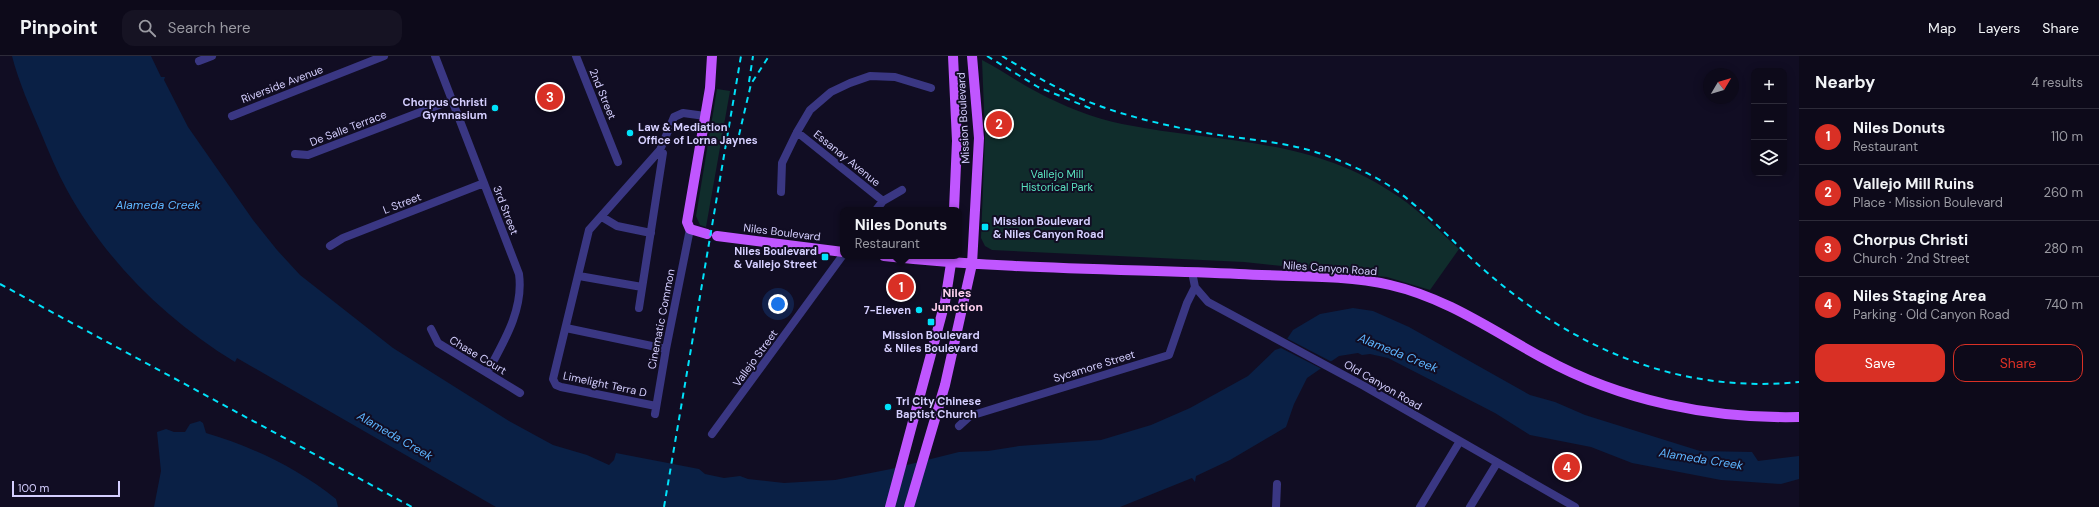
<!DOCTYPE html>
<meta charset="utf-8">
<style>
body{margin:0;font-family:"DM Sans",sans-serif;background:#161323;color:#f1f3f6}
.controls{position:absolute;right:12px;top:12px;display:grid;overflow:hidden;border-radius:8px;box-shadow:0 2px 10px #0003}
.controls button{width:36px;height:36px;display:grid;place-items:center;padding:0;border:0;border-bottom:1px solid #2d2b39;background:#0d0a1a;color:#f1f3f6;font:20px sans-serif}
.compass{position:absolute;left:1703px;top:12px;width:36px;height:36px;border-radius:50%;background:#0d0a1a;box-shadow:0 2px 10px #0003;rotate:52deg}
.scale{position:absolute;left:12px;bottom:10px;width:108px;box-sizing:border-box;padding-left:4px;border:2px solid #d5cfff;border-top:0;font-size:11px;line-height:14px;white-space:nowrap;color:#d5cfff;-webkit-text-stroke:3px #110d23;paint-order:stroke}
.you{position:absolute;left:778px;top:248px;width:14px;height:14px;margin:-10px;border:3px solid #fff;border-radius:50%;background:#1a73e8;box-shadow:0 0 0 6px #1a73e833}
.badge{display:grid;place-items:center;width:26px;height:26px;border-radius:50%;background:#d93025;color:#fff;font-size:13px;font-weight:700}
.pin{position:absolute;translate:-50% -50%;border:2px solid #fff;box-shadow:0 1px 4px #0006}
.popup{position:absolute;left:840px;top:151px;width:122px;height:52px;box-sizing:border-box;display:grid;place-content:center;border-radius:8px;background:#0d0a1a;filter:drop-shadow(0 1px 3px #0005);font-size:13px;white-space:nowrap;color:#9a9aa2}
.popup b{font-size:15px;color:#f1f3f6}
.popup::after{content:'';position:absolute;left:50%;top:100%;margin-left:-8px;border:8px solid transparent;border-top-color:#0d0a1a}
.list{margin:0;padding:0;list-style:none}
h2{display:flex;justify-content:space-between;align-items:center;height:52px;margin:0;padding:0 16px;font-size:17px}
h2 small{font-size:13px;font-weight:400;color:#9a9aa2}
.list li{display:grid;grid-template-columns:26px 1fr auto;gap:12px;align-items:center;box-sizing:border-box;height:56px;padding:0 16px;border-top:1px solid #2d2b39}
.list b{display:block;font-size:15px;white-space:nowrap}
.list p{margin:0;font-size:13px;white-space:nowrap;color:#9a9aa2}
.list em{font-size:13px;font-style:normal;color:#9a9aa2}
.actions{display:flex;gap:8px;padding:12px 16px}
.actions a{flex:1;padding:9px 0;border:1px solid #d93025;border-radius:12px;text-align:center;font-size:14px;color:#d93025}
.actions .main{background:#d93025;color:#fff}
.icon{flex:none;width:22px;height:22px;fill:none;stroke:currentColor;stroke-width:2;stroke-linecap:round;stroke-linejoin:round}
.map{position:relative;flex:none;width:1799px;height:451px;overflow:hidden}
header{display:flex;align-items:center;gap:24px;box-sizing:border-box;height:56px;padding:0 20px;background:#0d0a1a;border-bottom:1px solid #2d2b39}
header strong{font-size:19px}
nav{display:flex;gap:22px;margin-inline-start:auto;font-size:14px}
.search{width:280px;height:36px;background:#161323;display:flex;align-items:center;gap:10px;box-sizing:border-box;padding:0 14px;border-radius:12px;color:#9a9aa2;font-size:15px}
main{display:flex}
aside{flex:1;background:#0d0a1a}
.map>svg:first-child{display:block}
.green{fill:#102d2c}
.water{fill:#0a2045}
.pier{fill:#110d23}
.lines{fill:none;stroke-linecap:round;stroke-linejoin:round}
.minor{stroke:#3a3783;stroke-width:8}
.major{stroke:#c056ff;stroke-width:10}
.rail{stroke:#00e2fa;stroke-width:2;stroke-dasharray:6 5;stroke-linecap:butt}
.poi-dot{fill:#00e2fa;stroke:#110d23;stroke-width:1.5}
.labels{text-anchor:middle;dominant-baseline:central;stroke-width:4;stroke-linejoin:round;paint-order:stroke}
.street-label{font-size:11px;fill:#d5cfff;stroke:#110d23}
.poi-label{font-size:11px;font-weight:bold;fill:#d5cfff;stroke:#110d23;text-anchor:end}
.park-label{font-size:11px;fill:#59e2bf;stroke:#110d23}
.water-label{font-size:12px;font-style:italic;fill:#5db5ff;stroke:#110d23}
.neighbourhood-label{font-size:12px;font-weight:bold;fill:#ffd1ef;stroke:#110d23}
</style>
<header>
<strong>Pinpoint</strong>
<div class="search"><svg class="icon" aria-label="search" viewBox="0 0 24 24"><circle cx="10" cy="10" r="6"/><path d="M15 15l6 6"/></svg>Search here</div>
<nav><a>Map</a><a>Layers</a><a>Share</a></nav>
</header>
<main>
<div class="map">
<svg width="1799" height="451" viewBox="0 0 1799 451">
<rect width="100%" height="100%" fill="#110d23"/>
<!-- green -->
<path class="green" d="M982 4C1001 14 1018 26 1037 36 1063 50 1093 62 1122 68 1222 88 1311 80 1399 141 1421 156 1439 175 1459 193L1430 234 1387 221 1244 206 992 194 985 190 981 182 985 79Z
M717 33 730 35 706 171 700 169 696 160Z"/>
<!-- water -->
<path class="water" d="M12 0H151L161 21H165L164 24 188 71 253 164 277 194 300 219 393 292 509 365 553 389 587 399 609 409 614 404 616 397 699 413 705 418 724 422 740 420 748 423 784 427 835 424 891 413 959 396 988 395 1019 390 1101 384 1151 369 1190 352 1248 320 1275 294 1281 292 1293 274 1320 258 1353 252 1373 255 1409 271 1530 339 1555 346 1585 359 1700 395 1752 396 1758 405 1799 400V423L1781 428 1721 424 1632 407 1591 391 1530 379 1495 357 1388 302 1370 298 1362 299 1358 297 1339 300 1307 322 1294 348 1286 371 1230 404 1196 420 1195 426 1192 422 1120 451H496L237 302 235 306C166 264 106 205 67 134 57 116 49 96 41 77 30 51 19 27 12 0Z
M200 365 203 367 206 377C253 391 297 412 336 443L338 451H154L161 415 157 376 166 373 174 376H185L190 368Z"/>
<!-- pier -->
<path class="pier" d="M1286 282 1332 306 1322 313 1279 291Z"/>
<g class="lines">
<!-- minor -->
<path class="minor" d="M435 0 519 218C524 254 503 287 487 317
M576 0 618 106
M199 5 212 0
M232 60 384 0
M797 76 883 145
M295 98 308 99 452 44
M781 136 782 107 797 76 810 54 831 36 850 27 870 20 895 21 931 32
M876 154 883 145 902 134
M602 161 617 170 651 177
M330 190 343 182 484 127
M1192 216 1195 231 1208 246 1364 330 1575 451
M579 220 642 231
M639 252 663 97 660 94
M566 272 666 293
M431 273 438 287 520 337
M656 350 561 331 556 329 553 323 589 174 660 94 674 61 683 57 705 60
M655 358 666 293 690 173
M959 370 970 360 1169 299 1187 247 1195 231
M712 378 843 199
M1276 451 1277 428
M1420 451 1460 385
M1470 451 1497 407"/>
<!-- major -->
<path class="major" d="M953 0 957 85 954 154
M707 178 690 173 687 166 710 32 712 0
M717 180 843 196
M884 200C1002 213 1120 213 1239 218 1287 221 1343 218 1390 229 1447 242 1493 275 1543 302 1621 345 1711 363 1799 361
M890 451 945 246 952 201
M909 451 945 329 972 208 979 82 972 0"/>
<!-- rail -->
<path class="rail" d="M987 0 1038 31 1092 53
M1002 0C1022 12 1043 25 1064 35 1105 55 1150 66 1195 75 1241 84 1286 84 1330 101 1359 112 1388 126 1411 146 1437 167 1458 191 1483 213 1573 292 1677 338 1799 326
M749 26 753 0
M739 79 751 28 769 0
M0 228 412 451
M664 451 741 0"/>
</g>
<!-- markers -->
<g class="poi-dot">
<circle cx="495" cy="52" r="4"/>
<circle cx="630" cy="77" r="4"/>
<rect x="981" y="167" width="8" height="8" rx="2"/>
<rect x="821" y="197" width="8" height="8" rx="2"/>
<circle cx="919" cy="254" r="4"/>
<rect x="927" y="262" width="8" height="8" rx="2"/>
<circle cx="888" cy="351" r="4"/>
</g>
<g class="labels">
<!-- street labels -->
<g class="street-label">
<text transform="translate(282 28) rotate(-21)">Riverside Avenue</text>
<text transform="translate(603 38) rotate(68)">2nd Street</text>
<text transform="translate(963 62) rotate(-93)">Mission Boulevard</text>
<text transform="translate(348 72) rotate(-21)">De Salle Terrace</text>
<text transform="translate(847 102) rotate(39)">Essanay Avenue</text>
<text transform="translate(402 147) rotate(-21)">L Street</text>
<text transform="translate(506 154) rotate(69)">3rd Street</text>
<text transform="translate(782 176) rotate(7)">Niles Boulevard</text>
<text transform="translate(1330 212) rotate(4)">Niles Canyon Road</text>
<text transform="translate(661 263) rotate(-79)">Cinematic Common</text>
<text transform="translate(478 299) rotate(31)">Chase Court</text>
<text transform="translate(755 302) rotate(-54)">Vallejo Street</text>
<text transform="translate(1094 310) rotate(-17)">Sycamore Street</text>
<text transform="translate(605 328) rotate(12)">Limelight Terra D</text>
<text transform="translate(1383 329) rotate(30)">Old Canyon Road</text>
</g>
<!-- poi labels -->
<g class="poi-label">
<text x="487" y="46">Chorpus Christi<tspan x="487" dy="13">Gymnasium</tspan></text>
<text x="638" y="71" text-anchor="start">Law &amp; Mediation<tspan x="638" dy="13">Office of Lorna Jaynes</tspan></text>
<text x="993" y="165" text-anchor="start">Mission Boulevard<tspan x="993" dy="13">&amp; Niles Canyon Road</tspan></text>
<text x="817" y="195">Niles Boulevard<tspan x="817" dy="13">&amp; Vallejo Street</tspan></text>
<text x="911" y="254">7-Eleven</text>
<text x="931" y="279" text-anchor="middle">Mission Boulevard<tspan x="931" dy="13">&amp; Niles Boulevard</tspan></text>
<text x="896" y="345" text-anchor="start">Tri City Chinese<tspan x="896" dy="13">Baptist Church</tspan></text>
</g>
<!-- park labels -->
<g class="park-label">
<text x="1057" y="118">Vallejo Mill<tspan x="1057" dy="13">Historical Park</tspan></text>
</g>
<!-- water labels -->
<g class="water-label">
<text x="158" y="149">Alameda Creek</text>
<text transform="translate(1398 297) rotate(22)">Alameda Creek</text>
<text transform="translate(395 380) rotate(30)">Alameda Creek</text>
<text transform="translate(1701 403) rotate(9)">Alameda Creek</text>
</g>
<!-- neighbourhood labels -->
<g class="neighbourhood-label">
<text x="957" y="237">Niles<tspan x="957" dy="14">Junction</tspan></text>
</g>
</g>
</svg>
<div class="controls">
<button>+</button>
<button>−</button>
<button><svg class="icon" aria-label="layers" viewBox="0 0 24 24"><path d="M12 4l9 5-9 5-9-5zM3 14l9 5 9-5"/></svg></button>
</div>
<svg class="compass" viewBox="-18 -18 36 36"><path d="M0-13l5 13h-10z" fill="#e53935"/><path d="M0 13l5-13h-10z" fill="#9a9aa2"/></svg>
<div class="scale">100 m</div>
<div class="you"></div>
<div class="pin badge" style="left:901px;top:231px">1</div>
<div class="popup"><b>Niles Donuts</b>Restaurant</div>
<div class="pin badge" style="left:999px;top:68px">2</div>
<div class="pin badge" style="left:550px;top:41px">3</div>
<div class="pin badge" style="left:1567px;top:411px">4</div>
</div>
<aside>
<h2>Nearby<small>4 results</small></h2>
<ul class="list">
<li><span class="badge">1</span><div><b>Niles Donuts</b><p>Restaurant</p></div><em>110 m</em></li>
<li><span class="badge">2</span><div><b>Vallejo Mill Ruins</b><p>Place · Mission Boulevard</p></div><em>260 m</em></li>
<li><span class="badge">3</span><div><b>Chorpus Christi</b><p>Church · 2nd Street</p></div><em>280 m</em></li>
<li><span class="badge">4</span><div><b>Niles Staging Area</b><p>Parking · Old Canyon Road</p></div><em>740 m</em></li>
</ul>
<div class="actions"><a class="main">Save</a><a>Share</a></div>
</aside>
</main>
